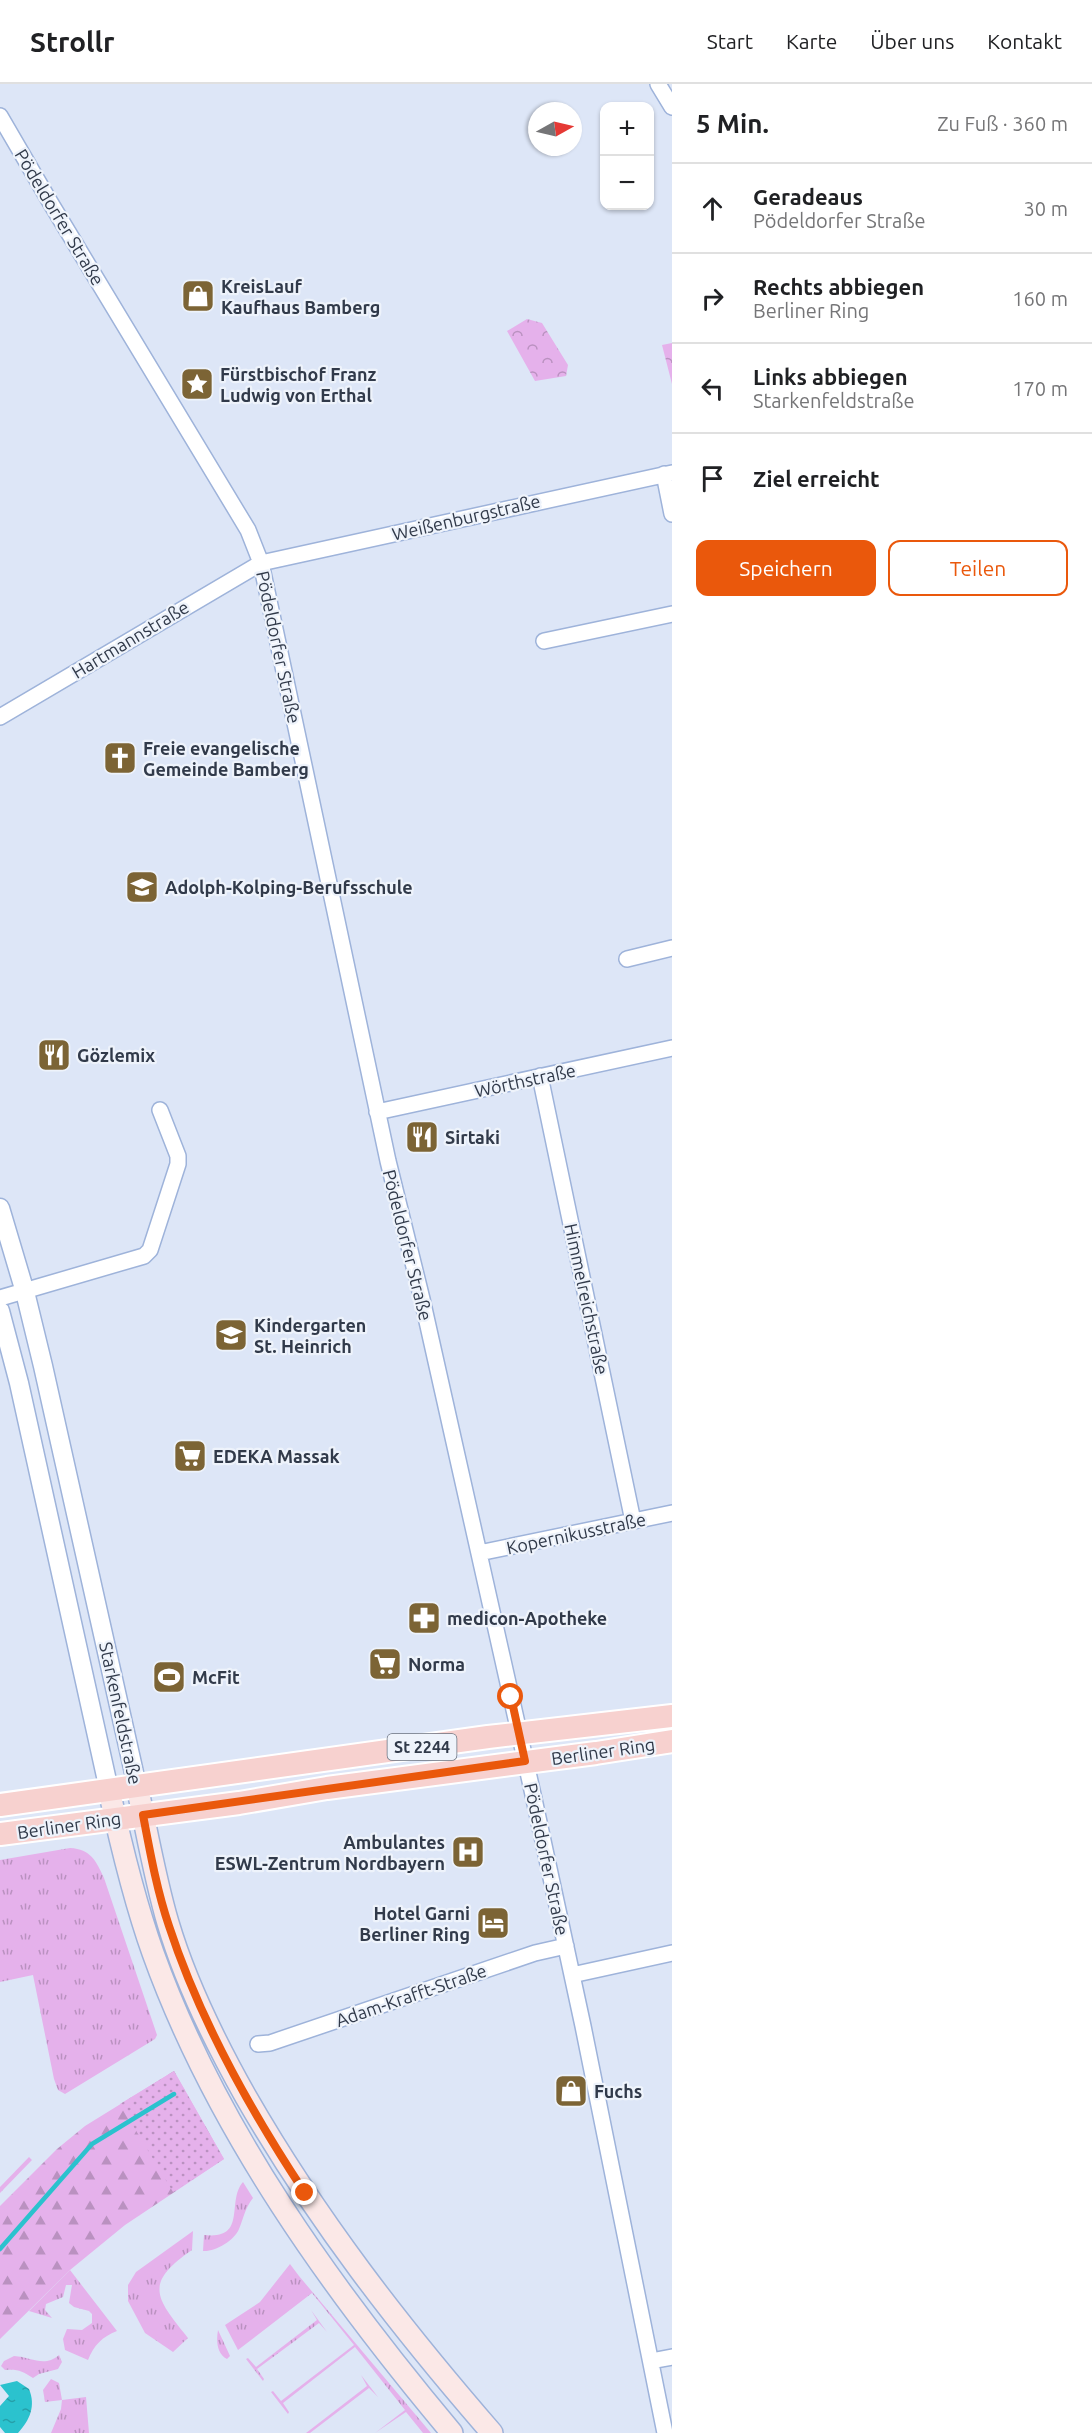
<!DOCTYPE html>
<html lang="de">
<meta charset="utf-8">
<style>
body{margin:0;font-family:Ubuntu,sans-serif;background:#f2f2f2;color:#202124}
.controls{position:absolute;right:18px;top:18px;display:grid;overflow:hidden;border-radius:12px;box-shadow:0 2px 4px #0004}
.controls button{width:54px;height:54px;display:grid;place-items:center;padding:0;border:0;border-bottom:2px solid #e0e0e0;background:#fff;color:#202124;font:30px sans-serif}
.compass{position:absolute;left:528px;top:18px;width:54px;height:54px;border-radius:50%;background:#fff;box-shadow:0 2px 4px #0004;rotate:82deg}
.stop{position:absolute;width:18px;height:18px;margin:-14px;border:4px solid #ea580c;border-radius:50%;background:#fff}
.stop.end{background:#ea580c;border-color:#fff;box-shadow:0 2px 6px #0008}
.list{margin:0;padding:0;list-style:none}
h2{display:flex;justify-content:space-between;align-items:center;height:78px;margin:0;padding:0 24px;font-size:26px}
h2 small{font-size:20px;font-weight:400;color:#757577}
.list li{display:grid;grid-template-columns:39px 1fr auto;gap:18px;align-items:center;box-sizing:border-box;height:90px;padding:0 24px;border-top:2px solid #e0e0e0}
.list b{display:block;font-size:22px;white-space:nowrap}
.list p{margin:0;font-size:20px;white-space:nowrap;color:#757577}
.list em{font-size:20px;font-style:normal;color:#757577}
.actions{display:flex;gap:12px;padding:18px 24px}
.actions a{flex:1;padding:14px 0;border:2px solid #ea580c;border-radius:12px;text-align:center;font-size:21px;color:#ea580c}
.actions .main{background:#ea580c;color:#fff}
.icon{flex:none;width:33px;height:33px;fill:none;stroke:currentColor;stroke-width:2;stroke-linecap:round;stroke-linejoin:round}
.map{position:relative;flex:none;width:672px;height:2349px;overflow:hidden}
header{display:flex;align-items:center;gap:36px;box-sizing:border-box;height:84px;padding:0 30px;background:#fff;border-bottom:2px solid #e0e0e0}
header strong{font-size:28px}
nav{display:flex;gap:33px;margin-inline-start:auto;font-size:21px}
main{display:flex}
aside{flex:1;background:#fff}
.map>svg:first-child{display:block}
.grass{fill:url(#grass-tufts)}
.forest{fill:url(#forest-firs)}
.park{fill:url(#park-crowns)}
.garden{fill:url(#garden-dots)}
.water{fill:url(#water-ripples)}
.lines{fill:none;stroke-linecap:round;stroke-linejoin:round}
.stream{stroke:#2bc2ce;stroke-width:4.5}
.minor-casing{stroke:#9eb3da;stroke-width:18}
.tertiary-casing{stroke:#9eb3da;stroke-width:21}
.secondary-casing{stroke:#9eb3da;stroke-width:24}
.primary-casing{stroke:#fff;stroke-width:26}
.minor{stroke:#fff;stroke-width:15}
.tertiary{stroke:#fff;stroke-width:18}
.secondary{stroke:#fbe8e7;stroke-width:21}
.primary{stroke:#f7d1cf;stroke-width:22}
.route{stroke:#ea580c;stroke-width:8}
.labels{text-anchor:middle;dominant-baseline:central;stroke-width:4.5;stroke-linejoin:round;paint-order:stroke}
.shield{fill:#eef3fb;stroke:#6a727f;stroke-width:1.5}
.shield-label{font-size:16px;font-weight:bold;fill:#313a4a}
.street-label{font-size:18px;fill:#313a4a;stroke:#eef3fb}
.poi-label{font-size:18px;font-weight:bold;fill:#313a4a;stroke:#eef3fb;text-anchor:start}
</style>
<header>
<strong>Strollr</strong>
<nav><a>Start</a><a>Karte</a><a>Über uns</a><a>Kontakt</a></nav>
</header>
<main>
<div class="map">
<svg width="672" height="2349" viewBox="0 0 672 2349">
<defs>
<pattern id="grass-tufts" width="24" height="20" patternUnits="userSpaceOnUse" patternTransform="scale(1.5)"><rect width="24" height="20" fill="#e5b1eb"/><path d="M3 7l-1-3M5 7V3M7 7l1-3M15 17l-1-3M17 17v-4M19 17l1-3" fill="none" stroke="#ba91c0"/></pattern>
<pattern id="forest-firs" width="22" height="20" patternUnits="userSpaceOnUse" patternTransform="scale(1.5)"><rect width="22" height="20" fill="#e5b1eb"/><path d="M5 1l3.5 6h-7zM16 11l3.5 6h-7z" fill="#ba91c0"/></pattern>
<pattern id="park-crowns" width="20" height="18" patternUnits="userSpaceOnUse" patternTransform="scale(1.5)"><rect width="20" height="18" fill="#e5b1eb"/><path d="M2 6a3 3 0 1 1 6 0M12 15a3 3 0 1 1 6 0" fill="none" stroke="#ba91c0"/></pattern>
<pattern id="garden-dots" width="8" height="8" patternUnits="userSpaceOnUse" patternTransform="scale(1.5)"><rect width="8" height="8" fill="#e5b1eb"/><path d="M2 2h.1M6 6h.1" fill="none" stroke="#ba91c0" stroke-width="1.8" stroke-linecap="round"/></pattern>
<pattern id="water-ripples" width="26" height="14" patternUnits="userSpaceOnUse" patternTransform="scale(1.5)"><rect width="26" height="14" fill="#2bc2ce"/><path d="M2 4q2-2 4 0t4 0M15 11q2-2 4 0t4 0" fill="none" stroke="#259fa9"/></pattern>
</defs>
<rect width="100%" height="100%" fill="#dde6f7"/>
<!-- grass -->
<path class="grass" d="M70 1764C91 1765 96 1777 104 1794L157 1951 155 1955 65 2010 58 2006 54 1995 33 1891 0 1898V1776Z
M29 2073 32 2076 0 2109V2103Z
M243 2098 253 2114C245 2124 244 2133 239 2145 234 2157 215 2168 203 2167L204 2151C248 2156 226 2117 243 2098Z
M193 2147 192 2166C142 2200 157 2215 188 2254L173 2268 145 2249 128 2217V2201L136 2188Z
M290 2180 299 2192 431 2349H423L406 2328 375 2349 405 2326 355 2263 283 2319 289 2328 288 2330 271 2308 273 2307 281 2317 354 2261 312 2209 238 2266 225 2241 260 2218Z
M70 2186 117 2247C102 2253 94 2261 88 2276L65 2266 63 2255 67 2245 82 2246 92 2239V2230L89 2227 74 2223 69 2219 72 2201H66L63 2213 46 2220 45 2226 52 2234 29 2227Z
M311 2226 327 2248 319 2239 257 2285 264 2295 263 2297 246 2275 248 2274 256 2283 317 2236Z
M218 2246 230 2272 227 2275C217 2270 216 2257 218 2246Z
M59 2271 62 2278 58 2285 39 2290 33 2294C22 2287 18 2285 5 2286L1 2282 4 2277 14 2272C32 2273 44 2284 59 2271Z
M361 2291 378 2313 369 2304 310 2349H306L367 2302Z
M51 2295 59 2299 62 2316 86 2313 89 2349H51L61 2325 62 2316 45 2318 43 2306Z"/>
<!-- forest -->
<path class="forest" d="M174 1987 224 2075 125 2141 70 2186 0 2255V2122L57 2065 85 2042Z"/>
<!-- park -->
<path class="park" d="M527 235 542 239 568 281 566 292 535 297 507 247Z
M672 259V300L662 261Z"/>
<!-- garden -->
<path class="garden" d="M174 1987 224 2075 173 2108 120 2020Z"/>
<!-- water -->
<path class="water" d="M17 2297 29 2305C36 2322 30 2336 18 2349H5L0 2343V2322L9 2312 0 2301Z"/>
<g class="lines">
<!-- stream -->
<path class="stream" d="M0 2165 92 2060 174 2010"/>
<!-- minor casing -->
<g class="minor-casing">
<path id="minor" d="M658 0 672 23
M0 32 50 118 248 446 261 479 388 1077 422 1215 534 1715 583 1942 665 2349
M664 390 672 430
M544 557 672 530
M0 633 261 479 672 389
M627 875 672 864
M540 992 633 1437
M377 1028 672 964
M0 1214 144 1172 150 1166 178 1080V1072L160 1026
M479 1469 672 1429
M572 1891 672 1869
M258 1960 270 1959 535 1869 566 1862
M651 2277 672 2273"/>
</g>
<!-- tertiary casing -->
<g class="tertiary-casing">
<path id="tertiary" d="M0 1124 25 1208 43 1282 137 1702
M0 1227 19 1299 109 1706"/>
</g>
<!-- secondary casing -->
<g class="secondary-casing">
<path id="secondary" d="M137 1702C147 1748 155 1795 168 1839 186 1900 215 1958 246 2013 316 2135 400 2243 492 2349
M109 1706C121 1761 134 1816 153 1869 216 2045 333 2207 452 2349"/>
</g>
<!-- primary casing -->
<g class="primary-casing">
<path id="primary" d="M0 1721 488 1653 672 1632
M0 1750 239 1719 327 1704 596 1669 672 1657"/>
</g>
<!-- minor -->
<use href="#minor" class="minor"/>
<!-- tertiary -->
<use href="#tertiary" class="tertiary"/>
<!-- secondary -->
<use href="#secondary" class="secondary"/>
<!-- primary -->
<use href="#primary" class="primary"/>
</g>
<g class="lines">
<!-- route -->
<path class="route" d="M305 2109C250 2026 200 1937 169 1842 157 1807 150 1768 143 1731L525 1677 511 1613"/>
</g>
<!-- icons -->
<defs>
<g id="shop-square" transform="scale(1.725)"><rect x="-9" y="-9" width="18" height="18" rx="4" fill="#7c6435" stroke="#eef3fb"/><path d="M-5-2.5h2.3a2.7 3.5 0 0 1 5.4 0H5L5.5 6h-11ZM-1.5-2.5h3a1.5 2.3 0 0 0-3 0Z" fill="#fff"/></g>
<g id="sight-square" transform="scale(1.725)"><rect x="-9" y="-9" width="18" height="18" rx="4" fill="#7c6435" stroke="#eef3fb"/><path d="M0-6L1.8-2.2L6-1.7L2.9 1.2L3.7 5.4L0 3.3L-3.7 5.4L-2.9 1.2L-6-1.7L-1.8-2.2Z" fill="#fff"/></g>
<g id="church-square" transform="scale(1.725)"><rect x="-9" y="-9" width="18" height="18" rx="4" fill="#7c6435" stroke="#eef3fb"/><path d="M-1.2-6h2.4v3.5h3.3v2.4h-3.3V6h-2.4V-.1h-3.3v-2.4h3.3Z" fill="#fff"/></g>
<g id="school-square" transform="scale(1.725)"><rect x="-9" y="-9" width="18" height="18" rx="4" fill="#7c6435" stroke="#eef3fb"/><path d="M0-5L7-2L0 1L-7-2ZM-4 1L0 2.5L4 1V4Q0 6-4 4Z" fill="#fff"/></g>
<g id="restaurant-square" transform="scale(1.725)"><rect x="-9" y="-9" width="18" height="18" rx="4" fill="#7c6435" stroke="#eef3fb"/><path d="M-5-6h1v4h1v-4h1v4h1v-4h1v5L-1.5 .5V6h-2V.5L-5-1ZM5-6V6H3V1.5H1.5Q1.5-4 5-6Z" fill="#fff"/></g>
<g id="supermarket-square" transform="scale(1.725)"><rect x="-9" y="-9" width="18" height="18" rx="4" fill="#7c6435" stroke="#eef3fb"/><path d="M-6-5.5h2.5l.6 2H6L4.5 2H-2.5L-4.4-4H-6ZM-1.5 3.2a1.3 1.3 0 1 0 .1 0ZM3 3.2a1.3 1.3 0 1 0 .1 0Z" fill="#fff"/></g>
<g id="pharmacy-square" transform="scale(1.725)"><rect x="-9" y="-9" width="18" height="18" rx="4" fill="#7c6435" stroke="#eef3fb"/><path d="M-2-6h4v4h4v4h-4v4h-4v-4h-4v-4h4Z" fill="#fff"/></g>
<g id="stadium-square" transform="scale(1.725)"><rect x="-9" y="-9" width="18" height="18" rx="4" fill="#7c6435" stroke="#eef3fb"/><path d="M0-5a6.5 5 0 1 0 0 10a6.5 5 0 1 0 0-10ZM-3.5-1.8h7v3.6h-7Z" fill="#fff"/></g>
<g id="hospital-square" transform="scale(1.725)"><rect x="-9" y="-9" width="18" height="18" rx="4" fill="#7c6435" stroke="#eef3fb"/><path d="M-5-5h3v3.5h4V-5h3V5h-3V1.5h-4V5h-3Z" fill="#fff"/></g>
<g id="hotel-square" transform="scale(1.725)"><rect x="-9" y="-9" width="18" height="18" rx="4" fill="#7c6435" stroke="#eef3fb"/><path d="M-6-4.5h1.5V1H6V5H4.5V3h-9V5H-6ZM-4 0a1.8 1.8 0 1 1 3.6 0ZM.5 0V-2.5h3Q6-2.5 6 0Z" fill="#fff"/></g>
</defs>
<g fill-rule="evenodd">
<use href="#shop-square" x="198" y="212"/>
<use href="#sight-square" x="197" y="300"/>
<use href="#church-square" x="120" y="674"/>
<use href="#school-square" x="142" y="803"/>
<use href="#restaurant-square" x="54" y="971"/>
<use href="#restaurant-square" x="422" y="1053"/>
<use href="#school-square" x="231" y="1251"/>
<use href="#supermarket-square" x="190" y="1372"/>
<use href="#pharmacy-square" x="424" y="1534"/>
<use href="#supermarket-square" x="385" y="1580"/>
<use href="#stadium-square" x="169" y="1593"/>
<use href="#hospital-square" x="468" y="1768"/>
<use href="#hotel-square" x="493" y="1839"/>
<use href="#shop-square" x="571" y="2007"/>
</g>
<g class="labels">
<!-- shield labels -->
<rect class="shield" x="387.5" y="1650" width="69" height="26" rx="4.5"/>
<g class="shield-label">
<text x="422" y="1663">St 2244</text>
</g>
<!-- street labels -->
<g class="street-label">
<text transform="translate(60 133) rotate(59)">Pödeldorfer Straße</text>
<text transform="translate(466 433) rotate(-13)">Weißenburgstraße</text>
<text transform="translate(130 555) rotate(-31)">Hartmannstraße</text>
<text transform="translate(279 563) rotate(78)">Pödeldorfer Straße</text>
<text transform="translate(525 996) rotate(-12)">Wörthstraße</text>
<text transform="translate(408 1161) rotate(76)">Pödeldorfer Straße</text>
<text transform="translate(587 1215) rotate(78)">Himmelreichstraße</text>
<text transform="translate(576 1449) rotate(-12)">Kopernikusstraße</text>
<text transform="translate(121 1629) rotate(78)">Starkenfeldstraße</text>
<text transform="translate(603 1667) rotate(-8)">Berliner Ring</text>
<text transform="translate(69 1741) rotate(-8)">Berliner Ring</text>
<text transform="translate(547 1775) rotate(78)">Pödeldorfer Straße</text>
<text transform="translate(411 1911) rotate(-19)">Adam-Krafft-Straße</text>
</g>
<!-- poi labels -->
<g class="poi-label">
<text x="221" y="202">KreisLauf<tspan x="221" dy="21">Kaufhaus Bamberg</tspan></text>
<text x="220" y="290">Fürstbischof Franz<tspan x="220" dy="21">Ludwig von Erthal</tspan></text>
<text x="143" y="664">Freie evangelische<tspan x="143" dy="21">Gemeinde Bamberg</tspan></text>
<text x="165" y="803">Adolph-Kolping-Berufsschule</text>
<text x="77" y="971">Gözlemix</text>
<text x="445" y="1053">Sirtaki</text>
<text x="254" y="1241">Kindergarten<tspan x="254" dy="21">St. Heinrich</tspan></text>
<text x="213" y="1372">EDEKA Massak</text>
<text x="447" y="1534">medicon-Apotheke</text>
<text x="408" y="1580">Norma</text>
<text x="192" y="1593">McFit</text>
<text x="445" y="1758" text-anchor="end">Ambulantes<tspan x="445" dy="21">ESWL-Zentrum Nordbayern</tspan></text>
<text x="470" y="1829" text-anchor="end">Hotel Garni<tspan x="470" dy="21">Berliner Ring</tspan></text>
<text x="594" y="2007">Fuchs</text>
</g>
</g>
</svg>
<div class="controls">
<button>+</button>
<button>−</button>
</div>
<svg class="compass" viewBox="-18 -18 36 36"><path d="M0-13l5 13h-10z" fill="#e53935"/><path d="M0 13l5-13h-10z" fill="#757577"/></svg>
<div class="stop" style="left:511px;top:1613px"></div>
<div class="stop end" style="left:305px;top:2109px"></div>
</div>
<aside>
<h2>5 Min.<small>Zu Fuß · 360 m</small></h2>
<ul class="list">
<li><svg class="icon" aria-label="ahead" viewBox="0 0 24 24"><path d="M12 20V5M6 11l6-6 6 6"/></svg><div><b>Geradeaus</b><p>Pödeldorfer Straße</p></div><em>30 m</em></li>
<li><svg class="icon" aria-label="right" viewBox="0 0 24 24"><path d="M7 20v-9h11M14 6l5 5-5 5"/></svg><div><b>Rechts abbiegen</b><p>Berliner Ring</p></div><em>160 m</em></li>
<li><svg class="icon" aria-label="left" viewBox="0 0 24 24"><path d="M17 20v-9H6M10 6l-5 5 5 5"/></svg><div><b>Links abbiegen</b><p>Starkenfeldstraße</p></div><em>170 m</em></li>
<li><svg class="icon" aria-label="arrive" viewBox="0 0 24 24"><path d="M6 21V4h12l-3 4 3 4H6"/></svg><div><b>Ziel erreicht</b></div></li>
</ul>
<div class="actions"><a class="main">Speichern</a><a>Teilen</a></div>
</aside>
</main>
